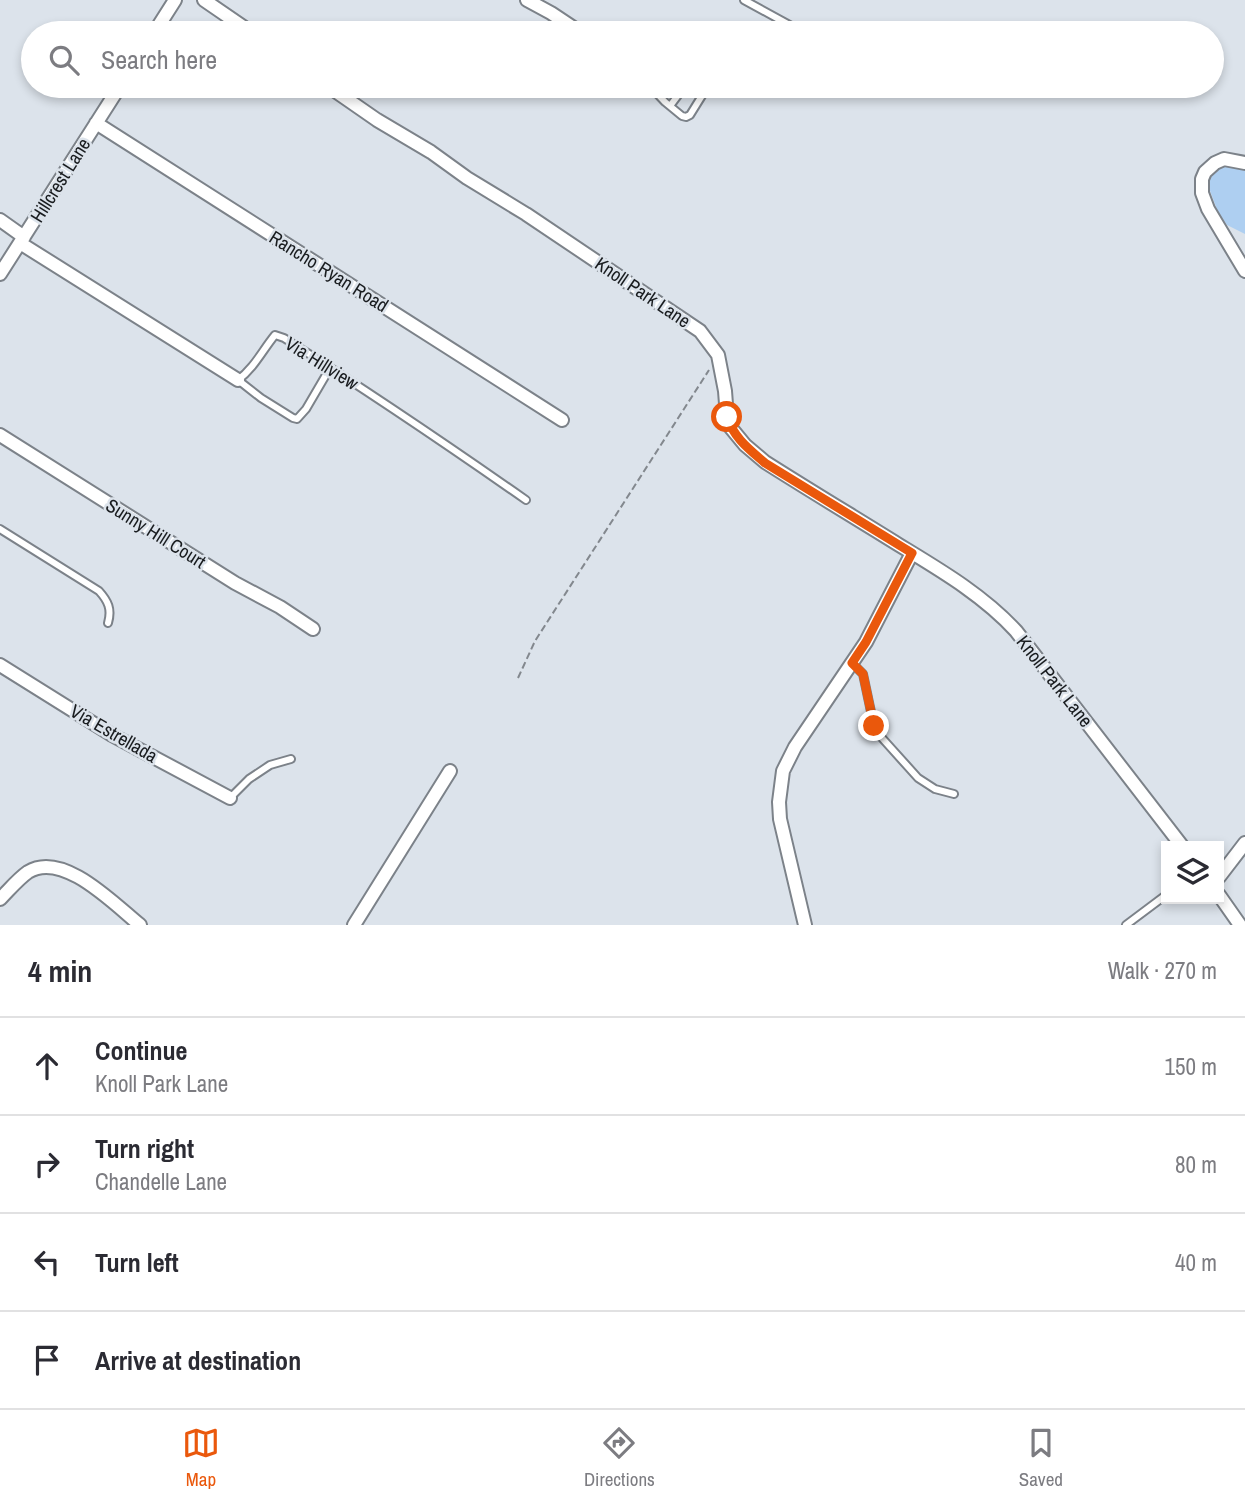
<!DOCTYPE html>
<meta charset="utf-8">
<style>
body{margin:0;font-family:"Archivo Narrow",sans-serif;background:#f2f2f3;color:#2b2b33}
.controls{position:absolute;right:21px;bottom:21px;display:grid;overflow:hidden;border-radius:0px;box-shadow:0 4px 10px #0003}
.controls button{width:63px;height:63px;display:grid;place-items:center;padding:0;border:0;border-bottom:2px solid #e1e1e2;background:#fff;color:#2b2b33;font:35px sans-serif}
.stop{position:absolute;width:21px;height:21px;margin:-16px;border:5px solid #ea580c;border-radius:50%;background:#fff}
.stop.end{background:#ea580c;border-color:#fff;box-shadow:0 2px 7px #0008}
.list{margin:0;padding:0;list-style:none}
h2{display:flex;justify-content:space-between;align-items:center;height:91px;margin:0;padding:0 28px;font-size:30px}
h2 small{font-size:23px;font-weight:400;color:#7c7c81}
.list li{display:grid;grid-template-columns:46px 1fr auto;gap:21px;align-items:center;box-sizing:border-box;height:98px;padding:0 28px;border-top:2px solid #e1e1e2}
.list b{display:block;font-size:26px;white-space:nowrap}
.list p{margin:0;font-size:23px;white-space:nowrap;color:#7c7c81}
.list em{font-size:23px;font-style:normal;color:#7c7c81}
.icon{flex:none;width:38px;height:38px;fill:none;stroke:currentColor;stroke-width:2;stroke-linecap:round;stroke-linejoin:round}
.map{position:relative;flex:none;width:1245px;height:925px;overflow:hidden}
.search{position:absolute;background:#fff;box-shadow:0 4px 10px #0003;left:21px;right:21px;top:21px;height:77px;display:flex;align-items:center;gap:18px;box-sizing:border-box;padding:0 24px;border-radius:38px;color:#7c7c81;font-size:26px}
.sheet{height:483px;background:#fff}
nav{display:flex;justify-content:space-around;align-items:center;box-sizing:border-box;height:98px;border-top:2px solid #e1e1e2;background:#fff;font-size:19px;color:#7c7c81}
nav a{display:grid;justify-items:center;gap:4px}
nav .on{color:#ea580c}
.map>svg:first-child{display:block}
.green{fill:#aecff1}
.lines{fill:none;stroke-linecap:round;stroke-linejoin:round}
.service-casing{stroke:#7c8289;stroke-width:10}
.minor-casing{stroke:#7c8289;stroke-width:16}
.path{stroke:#83888e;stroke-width:2;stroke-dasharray:7 3.5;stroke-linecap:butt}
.service{stroke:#fff;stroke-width:6}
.minor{stroke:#fff;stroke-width:12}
.route{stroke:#ea580c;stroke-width:9}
.labels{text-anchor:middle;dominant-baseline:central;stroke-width:5;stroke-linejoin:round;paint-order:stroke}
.street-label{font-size:19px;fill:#191c1f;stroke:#dce3eb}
</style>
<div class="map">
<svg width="1245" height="925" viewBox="0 0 1245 925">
<rect width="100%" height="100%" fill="#dce3eb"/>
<!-- green -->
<path class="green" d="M1223 164 1245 169V234L1227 225 1218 212 1207 183 1216 170Z"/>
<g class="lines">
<!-- service casing -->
<g class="service-casing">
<path id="service" d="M744 0 804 33
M650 86 665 102 682 116 686 117 690 115 708 86
M670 106 685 86
M330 368 306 409 297 419 293 418 261 398 238 380C254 368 262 351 275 335L284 338C366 390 446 444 526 500
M0 529 99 591C108 601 112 609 108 623
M852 663 863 674 874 726 882 738 918 778 935 789 954 794
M230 798 249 779 270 765 291 759
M1126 925 1166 895"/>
</g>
<!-- minor casing -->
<g class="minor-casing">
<path id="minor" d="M204 0 252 33
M527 0 551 13 581 33
M154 33 175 0
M328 86 377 120 431 152 467 178 526 214 700 331 718 355 725 391 727 417 731 428 745 445 765 462C809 490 854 517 899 545 940 570 983 595 1016 631L1182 846
M96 123 562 420
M1245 163 1224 159 1215 163 1205 172 1202 179V193L1208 209 1245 271
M0 220 24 237
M20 243 238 380
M0 274 120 86
M0 435 235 583 280 607 313 629
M0 665 112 735 230 798
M1219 877 1245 843
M1219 895 1240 925
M0 899C9 890 18 879 28 872 63 850 115 905 140 925
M354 925 450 771
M805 925 780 819 779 802 783 771 795 747 866 642 912 553"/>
</g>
<!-- path -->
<path class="path" d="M518 678 535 641 709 370"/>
<!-- service -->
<use href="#service" class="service"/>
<!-- minor -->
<use href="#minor" class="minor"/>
</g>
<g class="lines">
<!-- route -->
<path class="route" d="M727 417C734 438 749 449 765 463L912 553 866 642 852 663 863 674 874 726"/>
</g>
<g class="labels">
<!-- street labels -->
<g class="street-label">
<text transform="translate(60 180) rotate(-58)">Hillcrest Lane</text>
<text transform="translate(329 271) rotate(32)">Rancho Ryan Road</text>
<text transform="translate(643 292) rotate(34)">Knoll Park Lane</text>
<text transform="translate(322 363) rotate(32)">Via Hillview</text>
<text transform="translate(156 533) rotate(32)">Sunny Hill Court</text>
<text transform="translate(1055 681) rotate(52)">Knoll Park Lane</text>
<text transform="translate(114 733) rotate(30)">Via Estrellada</text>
</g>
</g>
</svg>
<div class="controls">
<button><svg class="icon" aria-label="layers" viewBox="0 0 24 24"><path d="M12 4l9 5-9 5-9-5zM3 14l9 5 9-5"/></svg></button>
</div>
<div class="stop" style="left:727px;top:417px"></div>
<div class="stop end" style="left:874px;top:726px"></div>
<div class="search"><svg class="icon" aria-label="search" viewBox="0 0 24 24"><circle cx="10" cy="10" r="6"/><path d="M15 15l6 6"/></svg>Search here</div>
</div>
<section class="sheet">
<h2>4 min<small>Walk · 270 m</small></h2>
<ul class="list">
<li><svg class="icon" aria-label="ahead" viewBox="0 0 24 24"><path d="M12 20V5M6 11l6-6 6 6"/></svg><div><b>Continue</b><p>Knoll Park Lane</p></div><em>150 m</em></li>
<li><svg class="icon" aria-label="right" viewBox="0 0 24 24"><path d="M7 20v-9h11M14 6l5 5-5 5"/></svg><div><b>Turn right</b><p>Chandelle Lane</p></div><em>80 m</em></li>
<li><svg class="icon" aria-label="left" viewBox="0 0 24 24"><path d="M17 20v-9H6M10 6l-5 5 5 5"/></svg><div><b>Turn left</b></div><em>40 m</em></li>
<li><svg class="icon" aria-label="arrive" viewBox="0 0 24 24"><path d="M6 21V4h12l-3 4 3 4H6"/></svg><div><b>Arrive at destination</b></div></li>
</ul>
</section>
<nav>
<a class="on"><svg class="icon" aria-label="map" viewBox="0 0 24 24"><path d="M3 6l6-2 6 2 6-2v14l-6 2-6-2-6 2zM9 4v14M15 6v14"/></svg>Map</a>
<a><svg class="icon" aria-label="directions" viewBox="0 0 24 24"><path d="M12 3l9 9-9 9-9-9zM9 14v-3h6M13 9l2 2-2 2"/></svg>Directions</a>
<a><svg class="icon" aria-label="saved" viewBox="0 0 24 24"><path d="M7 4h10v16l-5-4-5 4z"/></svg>Saved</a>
</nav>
